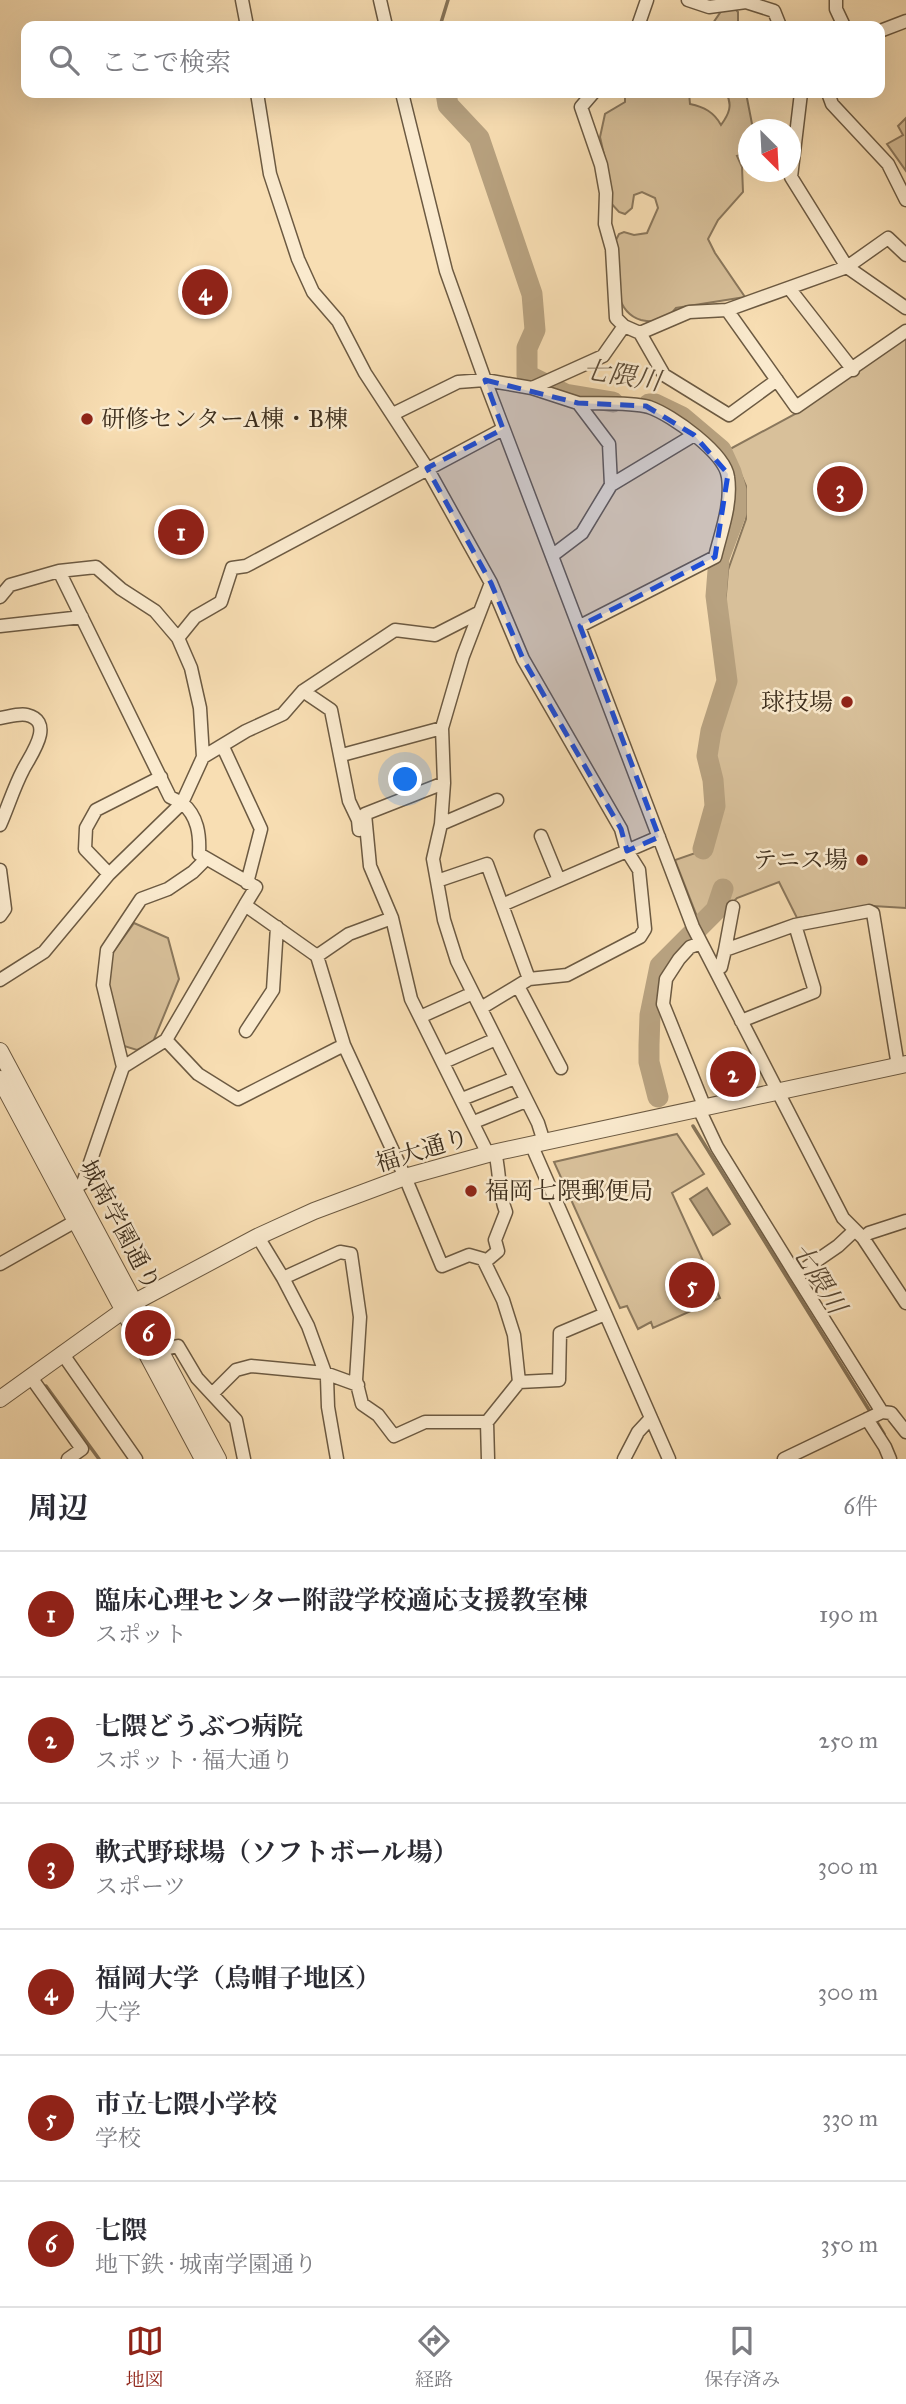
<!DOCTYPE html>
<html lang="ja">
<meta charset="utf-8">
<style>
body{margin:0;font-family:"IM FELL Great Primer","Noto Serif JP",serif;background:#f7f7f7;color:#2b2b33}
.compass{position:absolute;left:738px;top:119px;width:63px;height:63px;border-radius:50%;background:#fff;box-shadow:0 7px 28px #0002;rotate:156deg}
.you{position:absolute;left:406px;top:780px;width:24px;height:24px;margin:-18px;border:5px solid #fff;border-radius:50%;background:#1a73e8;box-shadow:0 0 0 10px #1a73e833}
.badge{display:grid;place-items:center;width:46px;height:46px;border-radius:50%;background:#8f2418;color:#fff;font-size:23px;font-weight:700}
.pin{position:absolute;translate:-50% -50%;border:4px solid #fff;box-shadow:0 2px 7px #0006}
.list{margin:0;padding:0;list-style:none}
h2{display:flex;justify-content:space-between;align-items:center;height:91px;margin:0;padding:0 28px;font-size:30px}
h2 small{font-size:23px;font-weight:400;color:#7c7c81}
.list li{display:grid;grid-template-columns:46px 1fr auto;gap:21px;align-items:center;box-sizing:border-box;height:126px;padding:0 28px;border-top:2px solid #e1e1e2}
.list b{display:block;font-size:26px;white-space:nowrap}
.list p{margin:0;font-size:23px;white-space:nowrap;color:#7c7c81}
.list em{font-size:23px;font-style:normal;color:#7c7c81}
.icon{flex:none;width:38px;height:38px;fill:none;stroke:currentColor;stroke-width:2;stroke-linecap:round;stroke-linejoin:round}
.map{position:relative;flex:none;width:906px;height:1459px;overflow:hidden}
.search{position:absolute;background:#fff;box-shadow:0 7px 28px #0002;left:21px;right:21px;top:21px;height:77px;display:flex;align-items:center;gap:18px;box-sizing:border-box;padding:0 24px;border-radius:14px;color:#7c7c81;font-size:26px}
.sheet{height:847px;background:#fff}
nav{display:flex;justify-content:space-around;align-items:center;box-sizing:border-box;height:98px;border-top:2px solid #e1e1e2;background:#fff;font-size:19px;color:#7c7c81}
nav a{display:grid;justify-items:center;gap:4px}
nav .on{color:#8f2418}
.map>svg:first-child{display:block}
.green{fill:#d8c09a;stroke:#8a775c;stroke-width:2}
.water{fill:#b8a280;stroke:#877458;stroke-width:2}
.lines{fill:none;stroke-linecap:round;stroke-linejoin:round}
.stream{stroke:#877458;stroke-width:3.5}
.river{stroke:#b8a280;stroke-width:21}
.minor-casing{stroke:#6c5a42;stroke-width:15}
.tertiary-casing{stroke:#6c5a42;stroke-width:18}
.minor{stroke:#faeace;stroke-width:12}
.tertiary{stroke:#faeace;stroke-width:16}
.marked{fill:#1d4ed8;fill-opacity:0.2;stroke:#1d4ed8;stroke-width:5;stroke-dasharray:14 9;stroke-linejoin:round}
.poi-dot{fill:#8f2418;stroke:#faeace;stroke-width:2.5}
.labels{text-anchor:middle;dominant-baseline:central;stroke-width:5;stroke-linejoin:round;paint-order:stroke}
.poi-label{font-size:24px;fill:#3d2e1d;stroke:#faeace;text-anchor:start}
.street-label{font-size:24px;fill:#3d2e1d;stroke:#faeace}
.water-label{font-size:26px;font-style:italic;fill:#5c4b36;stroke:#faeace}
</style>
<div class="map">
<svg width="906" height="1459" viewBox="0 0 906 1459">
<rect width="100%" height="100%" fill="#f8deb3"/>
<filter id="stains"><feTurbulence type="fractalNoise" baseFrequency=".00286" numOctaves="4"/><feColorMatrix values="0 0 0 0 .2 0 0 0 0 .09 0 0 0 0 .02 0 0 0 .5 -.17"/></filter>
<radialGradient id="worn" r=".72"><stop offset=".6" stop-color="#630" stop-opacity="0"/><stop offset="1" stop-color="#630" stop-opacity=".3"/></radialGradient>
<!-- green -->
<path class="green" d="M734 8 738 12V26H711L722 10Z
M625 93H689L690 104C704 107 714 112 721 125 729 114 733 105 726 93H746L753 129 748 130V153L737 156 742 167 743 192 718 220 708 239 715 253 745 297 676 308 664 322C657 321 648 322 641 320 609 310 617 266 616 240L619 234 624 232 634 235 647 233 658 208 655 198 642 192 634 195 632 208 625 214 619 212 609 201 607 168 600 137 605 114 625 102Z
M906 118V171L887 144 903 135 898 126Z
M906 336V908L873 906 797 918 779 882 737 898 703 932 675 860 707 849 718 807 709 756 716 725 731 693 724 618 728 570 746 519V486L730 449 797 413Z
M134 923 168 938 179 979 153 1042 137 1050 124 1046 107 987 111 955Z
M677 1134 704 1174 672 1193 720 1298 653 1328 651 1322 638 1329 627 1306 620 1308 554 1162Z"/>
<!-- water -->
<path class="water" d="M707 1188 730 1224 713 1235 690 1199Z"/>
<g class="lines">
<!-- stream -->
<path class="stream" d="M440 26 448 0
M693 1126 871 1413
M46 1386 99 1459
M875 1419 884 1434"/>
<!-- river -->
<path class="river" d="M446 93 448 105 479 138 532 294 535 330 527 348V375L565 394 613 402
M649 404H655L682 417 721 450 731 472 736 490V513L719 558 716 596 727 681 711 731 707 756 713 780 715 806 703 849
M658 1097 649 1062V1045L650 1015 660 966 716 910 723 889"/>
<!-- minor casing -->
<g class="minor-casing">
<path id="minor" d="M242 0 247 26
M380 0 386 26
M688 0 709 7 746 2
M746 0V2L774 11 780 26
M836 0V9L844 26
M638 26 647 0
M880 31 906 21
M257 93 270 174 298 259 313 292 338 321 365 373 427 468 491 583 463 656 442 728 444 783 441 824 433 859 444 920 457 961 538 1123 544 1142
M402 93 446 271 485 380 693 927 843 1218 863 1238 906 1303
M593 93 581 107 601 165 606 193 605 224 612 249 616 318 624 326
M801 93 791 177 847 267 906 308
M828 93 832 104 888 164 906 200
M789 288 853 370
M727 310 796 407 906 331
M640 333 664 375 729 415 777 380
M532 388 603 356 624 326 640 333 689 312 727 310 847 267 888 238 906 255
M578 403C599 404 630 402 649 407 672 415 725 453 728 477 732 504 721 532 715 557L580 626
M393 414 458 382 485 380 532 388 578 403 609 444 611 485
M553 555 582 533 611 485 694 435
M0 597 10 585 59 571 96 567 121 589 155 611 178 638
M0 626 82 617
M303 691 331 710 349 801 358 820 359 830
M0 718C8 717 19 713 27 715 56 722 30 756 23 770 14 787 8 807 0 825
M223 747 261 829 247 883
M342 755 442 728
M203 757 246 731 283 714 303 691 395 630 435 635 480 612
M444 783 365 814 370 866 392 918 411 999 488 1154
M441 824 497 800
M541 836 559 880
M0 870 5 909 0 916
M109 874 85 849 86 828 96 810 161 777
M437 881 487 864 529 979
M502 905 659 837
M701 943 690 947 679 959 666 979 663 1004 705 1108
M725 950 733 907
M317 956 349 934 392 918
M715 968 721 967 725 950 795 925 869 911 873 913 898 1066
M0 980 44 952 109 874 182 803 170 797 59 571
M518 986 561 1068
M481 1008 529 979 567 975 640 937 645 929 639 870 627 851 621 829 523 659 491 583
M420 1017 473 993
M741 1021 814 992V988L795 925
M246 1031 273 990 277 927
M166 1040 198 1074 238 1099 344 1045
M444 1062 496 1039
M123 1067 166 1040 245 905
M462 1099 515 1078
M699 1109 717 1147 796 1275
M474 1122 526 1101
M531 1144 669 1459
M75 1188 83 1183 123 1067 103 985 107 950 141 899 168 889 193 872 206 859
M854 1231 838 1246 796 1275 882 1412
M258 1237 283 1278
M863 1238 869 1233 906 1221
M485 1262 498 1251 495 1240 506 1212C498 1192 500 1172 495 1152
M0 1264 74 1222
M160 1350 178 1346 197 1378 236 1420 244 1459
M62 1353 136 1459
M30 1376 82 1449 68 1459
M519 1382 559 1380 560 1333 605 1314
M212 1394 236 1370 251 1366 325 1373 358 1385
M867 1419 885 1447 890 1459
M337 1459 328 1407 327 1378 308 1326 283 1278 340 1252 351 1254 360 1317 356 1380 362 1404 378 1415 394 1436 425 1422H487
M488 1459 487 1422 519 1382 514 1335 503 1300 483 1259 469 1255 442 1266 405 1177 344 1045 317 956 245 905 256 887 199 854C200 835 198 816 182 803L203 757 200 708 191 668 178 638 195 617 221 602 232 568 246 566 503 429
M624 1459 638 1432 651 1418
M784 1459 882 1412 891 1413 906 1432"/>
</g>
<!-- tertiary casing -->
<g class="tertiary-casing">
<path id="tertiary" d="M0 1051 218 1459
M0 1079 203 1459
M0 1399 135 1302 257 1237 314 1211 405 1177 488 1154 906 1064"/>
</g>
<!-- minor -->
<use href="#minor" class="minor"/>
<!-- tertiary -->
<use href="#tertiary" class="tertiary"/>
</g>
<!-- marked area -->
<path class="marked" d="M485 380 578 403 646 406 694 435 728 474 715 557 580 626 659 837 627 851 621 829 523 659 491 583 427 468 503 429Z"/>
<!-- markers -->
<g class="poi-dot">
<circle cx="87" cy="419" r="7"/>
<circle cx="847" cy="702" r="7"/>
<circle cx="862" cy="860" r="7"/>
<circle cx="471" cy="1191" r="7"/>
</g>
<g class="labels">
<!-- poi labels -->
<g class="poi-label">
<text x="101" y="419">研修センターA棟・B棟</text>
<text x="833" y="702" text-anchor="end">球技場</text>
<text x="848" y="860" text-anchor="end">テニス場</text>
<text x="485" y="1191">福岡七隈郵便局</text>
</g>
<!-- street labels -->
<g class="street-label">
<text transform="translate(422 1150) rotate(-17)">福大通り</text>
<text transform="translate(120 1225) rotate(62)">城南学園通り</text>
</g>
<!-- water labels -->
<g class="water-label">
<text transform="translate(622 375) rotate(9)">七隈川</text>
<text transform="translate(819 1278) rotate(58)">七隈川</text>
</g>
</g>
<rect width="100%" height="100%" filter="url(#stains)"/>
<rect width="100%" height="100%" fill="url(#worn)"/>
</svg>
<svg class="compass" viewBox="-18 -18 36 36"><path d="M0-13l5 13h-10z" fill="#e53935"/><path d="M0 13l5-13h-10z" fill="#7c7c81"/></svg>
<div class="you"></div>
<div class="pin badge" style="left:181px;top:532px">1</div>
<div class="pin badge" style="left:733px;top:1074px">2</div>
<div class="pin badge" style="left:840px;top:489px">3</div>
<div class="pin badge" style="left:205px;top:292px">4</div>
<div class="pin badge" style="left:692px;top:1285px">5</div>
<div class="pin badge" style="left:148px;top:1333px">6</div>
<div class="search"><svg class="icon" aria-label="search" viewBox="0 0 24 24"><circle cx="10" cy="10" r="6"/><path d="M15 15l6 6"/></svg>ここで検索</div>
</div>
<section class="sheet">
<h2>周辺<small>6件</small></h2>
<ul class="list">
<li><span class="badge">1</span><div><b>臨床心理センター附設学校適応支援教室棟</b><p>スポット</p></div><em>190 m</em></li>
<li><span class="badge">2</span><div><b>七隈どうぶつ病院</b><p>スポット · 福大通り</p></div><em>250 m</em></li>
<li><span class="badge">3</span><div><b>軟式野球場（ソフトボール場）</b><p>スポーツ</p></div><em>300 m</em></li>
<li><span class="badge">4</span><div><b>福岡大学（烏帽子地区）</b><p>大学</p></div><em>300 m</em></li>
<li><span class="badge">5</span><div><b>市立七隈小学校</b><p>学校</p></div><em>330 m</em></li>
<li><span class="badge">6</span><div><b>七隈</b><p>地下鉄 · 城南学園通り</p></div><em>350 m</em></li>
</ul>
</section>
<nav>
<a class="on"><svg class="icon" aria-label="map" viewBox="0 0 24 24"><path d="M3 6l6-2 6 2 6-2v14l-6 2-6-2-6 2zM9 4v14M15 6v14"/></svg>地図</a>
<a><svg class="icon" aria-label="directions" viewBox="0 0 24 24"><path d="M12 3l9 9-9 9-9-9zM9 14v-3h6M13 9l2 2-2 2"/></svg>経路</a>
<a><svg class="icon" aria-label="saved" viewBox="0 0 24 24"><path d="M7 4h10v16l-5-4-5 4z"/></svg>保存済み</a>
</nav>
